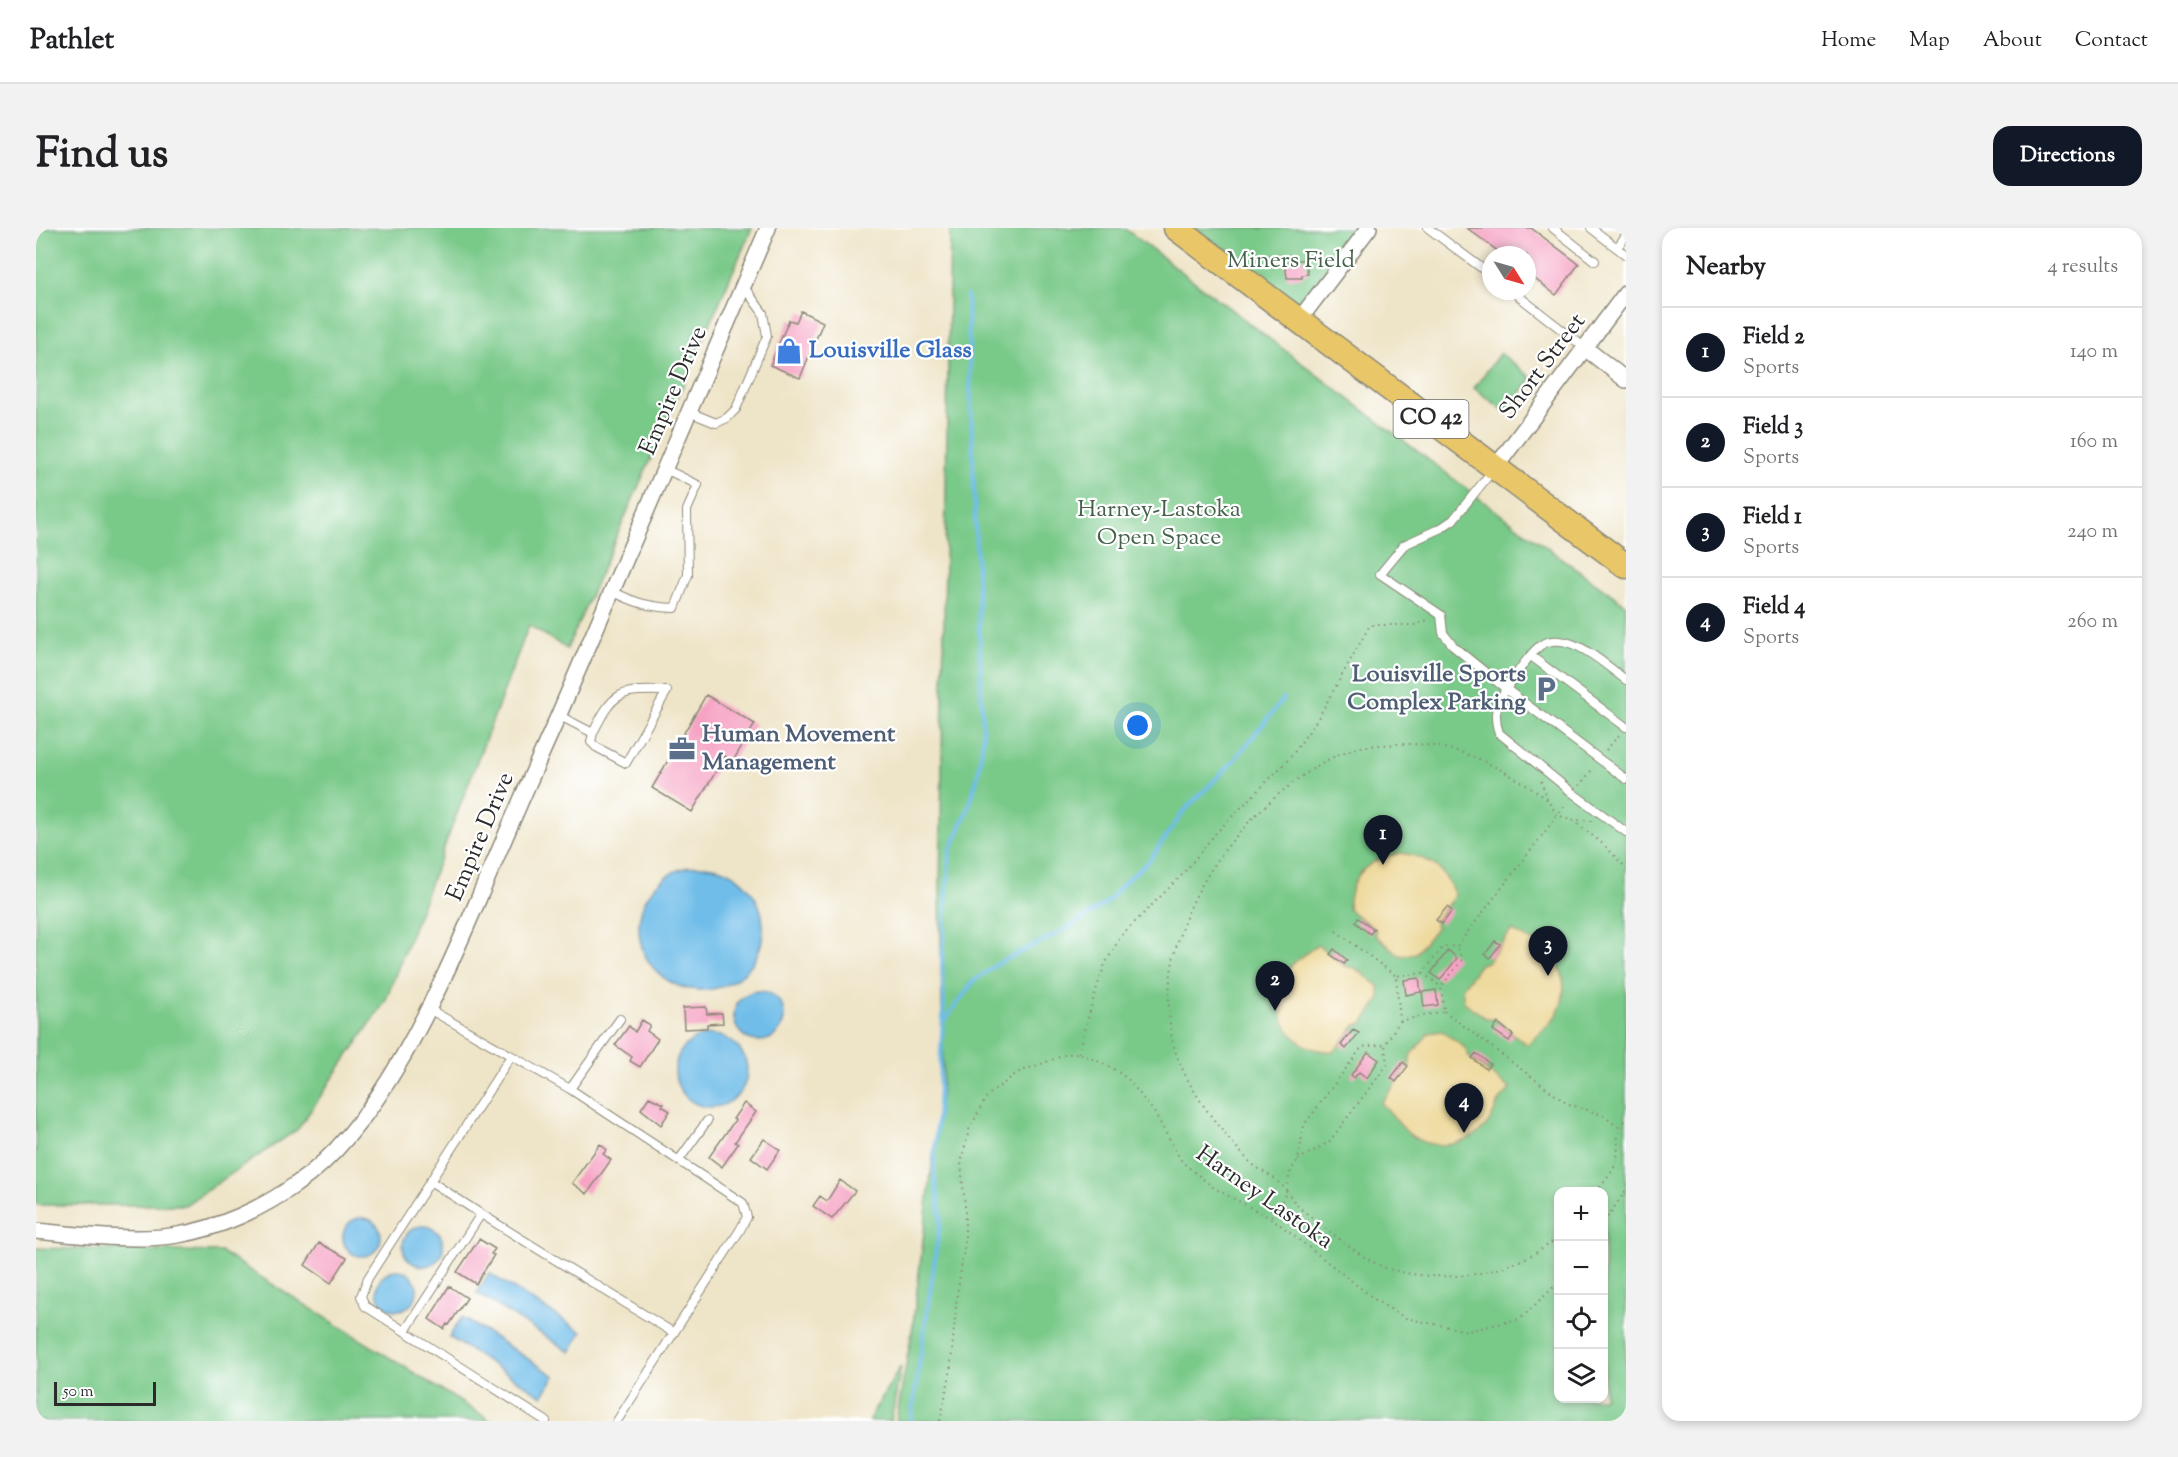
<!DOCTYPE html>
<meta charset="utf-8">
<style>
body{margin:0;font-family:"Sorts Mill Goudy",serif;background:#f2f2f2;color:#202124}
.controls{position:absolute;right:18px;bottom:18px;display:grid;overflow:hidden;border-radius:12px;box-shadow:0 3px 9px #0003}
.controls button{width:54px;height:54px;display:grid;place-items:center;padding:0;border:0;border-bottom:2px solid #e0e0e0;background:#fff;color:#202124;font:30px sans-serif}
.compass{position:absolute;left:1446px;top:18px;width:54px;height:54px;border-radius:50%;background:#fff;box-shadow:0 3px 9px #0003;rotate:127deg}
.scale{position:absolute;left:18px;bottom:15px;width:102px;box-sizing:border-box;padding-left:6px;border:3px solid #2b2b2b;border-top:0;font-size:16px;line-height:21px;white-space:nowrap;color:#2b2b2b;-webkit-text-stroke:4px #fff;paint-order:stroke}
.you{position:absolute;left:1102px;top:498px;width:21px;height:21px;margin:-15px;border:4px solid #fff;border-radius:50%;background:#1a73e8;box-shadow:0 0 0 9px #1a73e833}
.badge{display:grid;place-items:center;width:39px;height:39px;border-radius:50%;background:#111827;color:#fff;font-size:20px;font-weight:700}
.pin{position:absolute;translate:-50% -50px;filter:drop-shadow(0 2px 3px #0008)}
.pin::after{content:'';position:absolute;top:32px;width:21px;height:18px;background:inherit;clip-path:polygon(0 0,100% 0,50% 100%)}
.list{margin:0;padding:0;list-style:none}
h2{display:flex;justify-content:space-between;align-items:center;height:78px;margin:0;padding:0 24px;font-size:26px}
h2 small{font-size:20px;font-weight:400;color:#757577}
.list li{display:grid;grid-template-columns:39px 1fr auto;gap:18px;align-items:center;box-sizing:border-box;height:90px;padding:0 24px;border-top:2px solid #e0e0e0}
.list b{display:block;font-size:22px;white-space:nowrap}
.list p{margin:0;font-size:20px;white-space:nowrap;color:#757577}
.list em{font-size:20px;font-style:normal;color:#757577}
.icon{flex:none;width:33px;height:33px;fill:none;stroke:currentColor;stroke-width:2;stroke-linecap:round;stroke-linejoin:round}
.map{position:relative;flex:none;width:1590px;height:1193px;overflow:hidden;border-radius:18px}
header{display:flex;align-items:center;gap:36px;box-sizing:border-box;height:84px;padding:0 30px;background:#fff;border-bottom:2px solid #e0e0e0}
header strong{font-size:28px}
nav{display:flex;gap:33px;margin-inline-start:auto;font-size:21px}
.intro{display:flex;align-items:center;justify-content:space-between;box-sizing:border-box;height:144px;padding:0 36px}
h1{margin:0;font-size:42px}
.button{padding:15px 27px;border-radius:18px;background:#111827;color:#fff;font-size:21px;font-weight:700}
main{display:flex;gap:36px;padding:0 36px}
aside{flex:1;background:#fff;border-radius:18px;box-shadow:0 3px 9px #0003}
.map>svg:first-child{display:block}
.green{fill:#79c989;stroke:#527a5a;stroke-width:1.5;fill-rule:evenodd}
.sand{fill:#eeda9e;stroke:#8c8264;stroke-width:1.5}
.water{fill:#6fbde9;stroke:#4d748a;stroke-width:1.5}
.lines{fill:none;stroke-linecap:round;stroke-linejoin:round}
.stream{stroke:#6fbde9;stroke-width:4}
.building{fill:#f6a1c3}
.lane-casing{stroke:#8c8879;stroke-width:10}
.street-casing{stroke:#8c8879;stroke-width:18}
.primary-casing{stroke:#8c8879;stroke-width:27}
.path{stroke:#8c8879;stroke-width:2;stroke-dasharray:1.5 4.5;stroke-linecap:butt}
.lane{stroke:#fff;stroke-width:8}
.street{stroke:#fff;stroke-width:15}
.primary{stroke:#e9c769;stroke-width:24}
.labels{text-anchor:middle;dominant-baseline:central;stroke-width:4.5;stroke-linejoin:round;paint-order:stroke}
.shield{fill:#fff;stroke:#6b6b6b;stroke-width:1.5}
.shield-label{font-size:22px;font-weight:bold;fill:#2b2b2b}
.park-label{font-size:24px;fill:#46624c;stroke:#fff}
.shop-label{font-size:24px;font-weight:bold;fill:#366cbe;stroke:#fff;text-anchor:start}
.street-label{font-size:24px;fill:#2b2b2b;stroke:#fff}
.service-label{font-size:24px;font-weight:bold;fill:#4e5e75;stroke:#fff;text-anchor:end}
</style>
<header>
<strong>Pathlet</strong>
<nav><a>Home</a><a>Map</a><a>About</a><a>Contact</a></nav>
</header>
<div class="intro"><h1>Find us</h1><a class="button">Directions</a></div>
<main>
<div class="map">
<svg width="1590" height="1193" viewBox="0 0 1590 1193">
<rect width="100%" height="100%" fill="#fff"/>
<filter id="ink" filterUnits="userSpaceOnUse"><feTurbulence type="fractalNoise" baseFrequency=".0167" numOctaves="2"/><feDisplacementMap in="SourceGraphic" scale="12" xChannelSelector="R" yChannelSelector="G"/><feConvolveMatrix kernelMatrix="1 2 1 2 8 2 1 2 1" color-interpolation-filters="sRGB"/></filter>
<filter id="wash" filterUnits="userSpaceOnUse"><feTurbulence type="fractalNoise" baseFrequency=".008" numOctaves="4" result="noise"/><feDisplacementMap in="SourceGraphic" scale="24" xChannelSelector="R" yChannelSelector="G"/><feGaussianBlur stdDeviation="1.35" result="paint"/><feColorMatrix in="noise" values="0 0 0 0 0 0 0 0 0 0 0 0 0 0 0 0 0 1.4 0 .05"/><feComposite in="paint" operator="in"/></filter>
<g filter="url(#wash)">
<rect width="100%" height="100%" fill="#eee4c7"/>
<!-- green -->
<path class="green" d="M0 0H716L531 421 493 397 349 774 262 901 149 977H0Z
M914 0H1088L1460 283 1590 377V1193H860L876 1104 907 845 904 662ZM1522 964H1568V1170H1522Z
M1159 0H1323L1272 66 1264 72 1256 73Z
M1464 125 1496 150 1470 184 1438 160Z
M0 1020 185 1024 455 1193H0Z
M865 1138 855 1193H832Z"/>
<!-- sand -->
<path class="sand" d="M1366 625C1395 630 1407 639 1419 667L1399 693 1400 700 1380 725 1365 728 1340 708 1339 701 1312 681C1314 646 1333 630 1366 625Z
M1476 702C1485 709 1495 711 1505 717 1529 732 1535 767 1518 790 1511 800 1500 808 1491 817L1460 792 1450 790 1428 774 1426 760 1444 736 1452 733Z
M1282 717 1309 738 1319 740 1343 758 1344 771 1327 795 1320 797 1298 824C1288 823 1276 822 1267 816 1241 799 1235 760 1256 737 1263 729 1273 723 1282 717Z
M1406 803 1429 820 1433 829 1474 861C1471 865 1465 870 1462 875 1458 883 1456 892 1449 899 1428 920 1392 924 1370 903 1361 894 1354 883 1345 875L1374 836V828L1393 805Z"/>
<!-- water -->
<path class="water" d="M603 700a62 62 0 1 1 124 0a62 62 0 1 1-124 0Z
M698 788a25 25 0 1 1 50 0a25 25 0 1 1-50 0Z
M639 843a36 36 0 1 1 72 0a36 36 0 1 1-72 0Z
M307 1009a19 19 0 1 1 38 0a19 19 0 1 1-38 0Z
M367 1018a20 20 0 1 1 40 0a20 20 0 1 1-40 0Z
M341 1062a20 20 0 1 1 40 0a20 20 0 1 1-40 0Z
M453 1045 546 1104 534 1124 441 1065Z
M426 1089 519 1148 506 1168 413 1109Z"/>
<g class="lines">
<!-- stream -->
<path class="stream" d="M908 793 938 753 961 736 1038 697 1070 675 1092 651 1113 633 1148 583 1196 535 1248 470
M875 1193 905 989 898 943 908 773 906 734 914 623 933 579 942 547 947 511 931 68"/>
</g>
<g id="blocks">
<!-- building -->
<path class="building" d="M1431 0H1495L1543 36 1520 67 1491 45V27H1467Z
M1269 31 1272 46 1266 47V50H1251L1249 35Z
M765 83 787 94 764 150 734 137 753 92 760 94Z
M670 467 719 496 697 533 689 528 656 584 616 560Z
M1411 679 1416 683 1406 696 1400 692Z
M1322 690 1338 701 1334 706 1319 694Z
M1459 713 1464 716 1454 730 1449 726Z
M1298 721 1311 732 1308 736 1294 726Z
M1412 722 1421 730 1404 752 1395 745Z
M1383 750 1385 764 1370 767 1368 752Z
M1400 762 1402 777 1388 779 1386 764Z
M670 779 671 786 686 785 687 795 671 796V800L648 801 647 780Z
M606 792 614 797 611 803 622 811 604 839 594 833 596 829 579 817 593 798 599 804Z
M1462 795 1477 807 1473 813 1457 802Z
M1317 802 1323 805 1310 821 1305 817Z
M1332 824 1343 832 1331 850 1323 844 1318 850 1315 847Z
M1440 825 1454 836 1450 841 1436 830Z
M1367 834 1372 838 1360 854 1355 850Z
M613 869 628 876 626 878 634 883 625 897 605 881Z
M708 875 720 884 699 914 702 916 686 939 673 929 699 892 697 891Z
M728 911 744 922 731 941 715 929Z
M564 916 571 922 567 926 575 932 551 966 536 955Z
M804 952 819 963 796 991 777 978 784 968 791 973Z
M443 1011 459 1021 455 1026 458 1027 440 1056 421 1044Z
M283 1015 311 1030 295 1055 269 1037Z
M413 1058 431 1070 413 1097 411 1096 408 1101 393 1091Z"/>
</g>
</g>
<g filter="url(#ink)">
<use href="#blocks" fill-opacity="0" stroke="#8c8879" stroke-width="1.5"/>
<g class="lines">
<!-- lane casing -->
<g class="lane-casing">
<path id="lane" d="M1392 0 1455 47
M1517 0 1559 33
M1555 0 1590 27
M1581 20 1590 7
M1476 63 1549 120
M653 184 680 195 691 190 700 181 731 108 727 85 708 59
M1457 242 1417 292 1405 300 1368 317 1344 346 1405 387 1407 405 1418 419 1470 461C1460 477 1457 487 1463 505L1538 566 1590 604
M576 363C599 375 613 379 639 380L652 347 651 282 662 257 629 241
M1495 428 1590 499
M1590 452C1569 437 1532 400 1505 417 1493 425 1479 449 1470 461L1590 551
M522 487 557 505 555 514 560 519 590 535 631 463C584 462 578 462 557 505
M391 780 534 861 707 975 711 989 704 1002 581 1193
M475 828 332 1050 325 1068 329 1078 510 1193
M534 861 584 791
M643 932 671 893
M394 953 445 986 638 1105
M369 1103 445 986"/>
</g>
<!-- street casing -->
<g class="street-casing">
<path id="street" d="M1263 92 1333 0
M1549 120 1590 152
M1459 240 1590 65
M0 1003C42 1007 101 1014 142 1007 183 1000 225 981 259 957 347 898 407 753 448 658 472 602 496 546 521 491 591 327 662 164 732 0"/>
</g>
<!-- primary casing -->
<g class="primary-casing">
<path id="primary" d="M1140 0 1590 338"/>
</g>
<!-- path -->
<path class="path" d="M1570 522 1584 506
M1505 553 1511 571 1521 587 1537 592 1557 593
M1543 558 1558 539
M1511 571C1462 538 1424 514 1362 516 1350 517 1337 517 1325 519 1297 525 1271 544 1249 561 1175 620 1119 712 1136 810 1144 852 1183 902 1213 933 1221 941 1230 945 1239 951 1248 958 1253 967 1260 976 1271 987 1286 997 1298 1007 1314 1019 1334 1035 1353 1041 1409 1057 1478 1047 1522 1009
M1537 592 1568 617 1590 640
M1300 703 1360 748
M1387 745 1405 759
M1408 783 1530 875 1567 887 1583 900
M1364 793 1408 783 1405 759 1426 732 1421 718
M1043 825 1058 768 1069 736 1085 708 1147 646 1179 606 1254 530 1281 492 1334 397H1378L1392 392
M1262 932 1293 914 1351 837 1349 816
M1560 964C1567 955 1577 945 1580 934 1585 917 1576 908 1590 892
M1235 988 1248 970 1255 942 1262 932 1268 897 1326 819 1349 816 1364 793 1360 748 1387 745 1407 719 1421 718 1531 575
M1568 994 1590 962
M904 1193 914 1146 921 1067 929 1014V978L925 935 933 902 951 868 981 845 1031 826 1043 825 1075 839 1092 851 1118 884 1146 934 1178 960 1238 992 1341 1073 1369 1090 1432 1103 1484 1091 1522 1055"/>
<!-- lane -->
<use href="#lane" class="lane"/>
<!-- street -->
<use href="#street" class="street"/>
<!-- primary -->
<use href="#primary" class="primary"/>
</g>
</g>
<!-- icons -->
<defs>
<g id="shop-bare" transform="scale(2.07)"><path d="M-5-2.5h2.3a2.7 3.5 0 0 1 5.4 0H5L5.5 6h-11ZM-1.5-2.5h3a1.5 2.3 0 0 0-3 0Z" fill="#3f7fe0" stroke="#fff" stroke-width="2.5" paint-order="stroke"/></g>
<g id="parking-bare" transform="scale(2.07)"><path d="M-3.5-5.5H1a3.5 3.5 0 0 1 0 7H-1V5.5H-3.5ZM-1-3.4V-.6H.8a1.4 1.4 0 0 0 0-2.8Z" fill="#5c6f8a" stroke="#fff" stroke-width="2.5" paint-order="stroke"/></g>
<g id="office-bare" transform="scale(2.07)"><path d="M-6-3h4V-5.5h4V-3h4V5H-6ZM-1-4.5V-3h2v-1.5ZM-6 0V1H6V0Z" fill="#5c6f8a" stroke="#fff" stroke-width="2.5" paint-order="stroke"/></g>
</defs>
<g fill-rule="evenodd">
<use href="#shop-bare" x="753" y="123"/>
<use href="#parking-bare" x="1510" y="461"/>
<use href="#office-bare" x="646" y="521"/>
</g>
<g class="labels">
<!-- shield labels -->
<rect class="shield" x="1357.5" y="172" width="75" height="38" rx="4.5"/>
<g class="shield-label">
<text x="1395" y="191">CO 42</text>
</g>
<!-- park labels -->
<g class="park-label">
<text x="1255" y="33">Miners Field</text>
<text x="1123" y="282">Harney-Lastoka<tspan x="1123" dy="28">Open Space</tspan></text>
</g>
<!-- shop labels -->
<g class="shop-label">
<text x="773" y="123">Louisville Glass</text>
</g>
<!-- street labels -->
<g class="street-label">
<text transform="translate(1507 139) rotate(-53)">Short Street</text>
<text transform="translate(638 163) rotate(-67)">Empire Drive</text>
<text transform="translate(445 609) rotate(-67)">Empire Drive</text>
<text transform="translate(1228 970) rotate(35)">Harney Lastoka</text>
</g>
<!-- service labels -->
<g class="service-label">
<text x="1490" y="447">Louisville Sports<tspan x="1490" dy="28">Complex Parking</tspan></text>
<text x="666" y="507" text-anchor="start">Human Movement<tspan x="666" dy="28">Management</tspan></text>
</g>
</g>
</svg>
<div class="controls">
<button>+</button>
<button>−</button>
<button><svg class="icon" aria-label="locate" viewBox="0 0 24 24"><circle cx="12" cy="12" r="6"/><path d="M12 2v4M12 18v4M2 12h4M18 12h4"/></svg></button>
<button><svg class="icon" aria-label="layers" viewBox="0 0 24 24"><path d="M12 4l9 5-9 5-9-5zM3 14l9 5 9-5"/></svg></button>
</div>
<svg class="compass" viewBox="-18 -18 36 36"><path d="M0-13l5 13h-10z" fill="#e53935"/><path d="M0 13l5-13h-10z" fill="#757577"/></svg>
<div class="scale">50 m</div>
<div class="you"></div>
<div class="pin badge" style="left:1347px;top:637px">1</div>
<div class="pin badge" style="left:1239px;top:783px">2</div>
<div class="pin badge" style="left:1512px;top:748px">3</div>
<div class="pin badge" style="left:1428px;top:905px">4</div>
</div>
<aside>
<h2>Nearby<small>4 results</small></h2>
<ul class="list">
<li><span class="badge">1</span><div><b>Field 2</b><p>Sports</p></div><em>140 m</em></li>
<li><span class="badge">2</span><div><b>Field 3</b><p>Sports</p></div><em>160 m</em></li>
<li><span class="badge">3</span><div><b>Field 1</b><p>Sports</p></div><em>240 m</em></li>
<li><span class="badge">4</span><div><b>Field 4</b><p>Sports</p></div><em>260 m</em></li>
</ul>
</aside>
</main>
